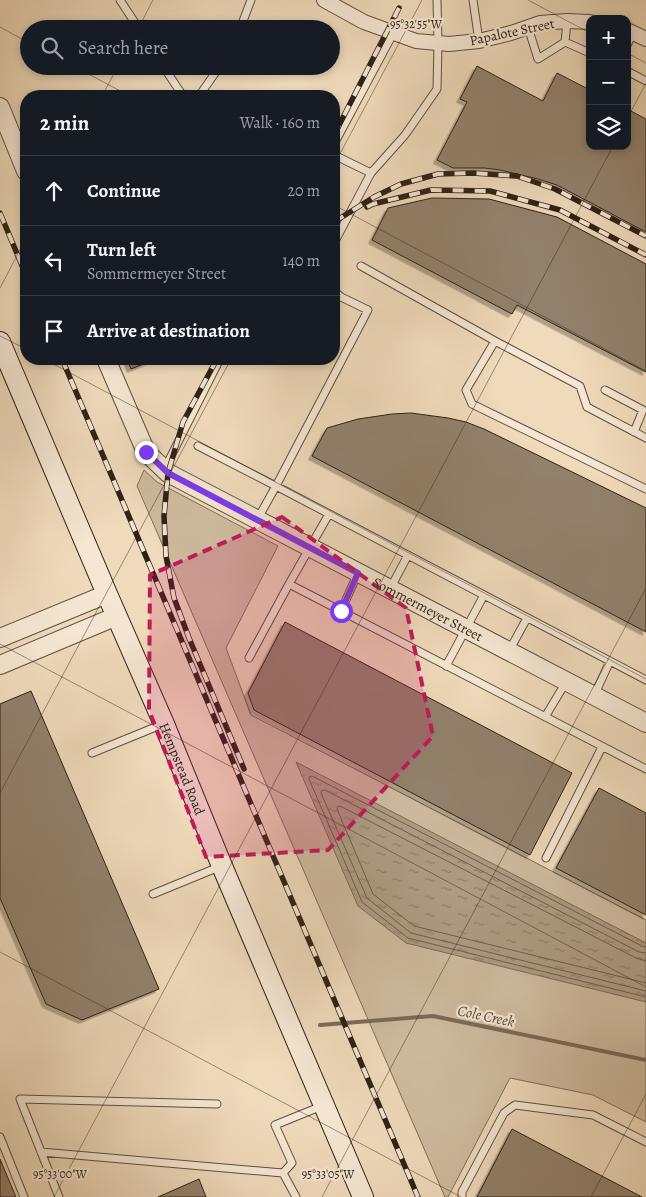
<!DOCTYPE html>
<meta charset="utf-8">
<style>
body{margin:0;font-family:Alegreya,serif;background:#20242c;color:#f1f3f6}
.controls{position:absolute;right:15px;top:15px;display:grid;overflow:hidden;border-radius:10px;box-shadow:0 2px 8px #0003}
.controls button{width:45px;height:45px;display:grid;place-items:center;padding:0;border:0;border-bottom:1px solid #363941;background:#171b24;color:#f1f3f6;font:25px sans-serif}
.stop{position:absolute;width:15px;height:15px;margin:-11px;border:4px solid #7c3aed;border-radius:50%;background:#fff}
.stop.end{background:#7c3aed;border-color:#fff;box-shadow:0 1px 5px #0008}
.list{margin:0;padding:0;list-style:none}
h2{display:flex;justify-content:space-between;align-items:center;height:65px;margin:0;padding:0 20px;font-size:21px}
h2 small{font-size:16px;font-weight:400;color:#9ea1a6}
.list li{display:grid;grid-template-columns:32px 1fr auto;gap:15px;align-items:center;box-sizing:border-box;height:70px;padding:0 20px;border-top:1px solid #363941}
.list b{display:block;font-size:19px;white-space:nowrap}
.list p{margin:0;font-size:16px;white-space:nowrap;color:#9ea1a6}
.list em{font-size:16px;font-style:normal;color:#9ea1a6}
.icon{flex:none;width:28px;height:28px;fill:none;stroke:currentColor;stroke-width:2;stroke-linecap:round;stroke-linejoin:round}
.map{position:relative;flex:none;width:646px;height:1197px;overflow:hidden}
.search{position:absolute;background:#171b24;box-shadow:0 2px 8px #0003;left:20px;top:20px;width:320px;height:55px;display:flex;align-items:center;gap:12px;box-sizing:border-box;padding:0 18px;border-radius:28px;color:#9ea1a6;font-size:19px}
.panel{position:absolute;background:#171b24;box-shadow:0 2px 8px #0003;left:20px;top:90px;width:320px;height:275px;border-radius:20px}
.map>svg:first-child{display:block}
.grass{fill:#cebb9f;stroke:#7e6e5a}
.water{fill:url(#water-ripples);stroke:#7a6a57}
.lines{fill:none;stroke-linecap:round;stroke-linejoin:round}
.shore{stroke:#6e5e4c;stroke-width:1}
.stream{stroke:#7a6a57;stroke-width:4}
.building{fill:#92816c;stroke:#2e2116;filter:url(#shadow)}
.service-casing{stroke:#5e4f3f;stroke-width:9}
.minor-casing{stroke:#5e4f3f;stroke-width:16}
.tertiary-casing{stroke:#5e4f3f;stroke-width:20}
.secondary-casing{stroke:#2e2116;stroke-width:22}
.service{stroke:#f5e7d3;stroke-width:7}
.minor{stroke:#f5e7d3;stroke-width:14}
.tertiary{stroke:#f5e7d3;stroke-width:18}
.secondary{stroke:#f5e7d3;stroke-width:20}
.rail-casing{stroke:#2e2116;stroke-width:5.5}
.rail{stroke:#f5e7d3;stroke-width:4;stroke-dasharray:11;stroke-linecap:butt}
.route{stroke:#7c3aed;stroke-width:6}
.marked{fill:#c2185b;fill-opacity:0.2;stroke:#c2185b;stroke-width:4;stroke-dasharray:10 6;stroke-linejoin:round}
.ticks{fill:none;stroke:#2e2116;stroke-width:1;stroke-opacity:0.45}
.labels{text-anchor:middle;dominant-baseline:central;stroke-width:4.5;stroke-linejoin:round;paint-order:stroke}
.street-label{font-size:14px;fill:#2e2116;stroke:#f5e7d3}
.water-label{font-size:15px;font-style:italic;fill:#5a4c3c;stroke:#f5e7d3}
.ticks-label{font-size:12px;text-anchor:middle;fill:#2e2116;stroke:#f5e7d3;stroke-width:4.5;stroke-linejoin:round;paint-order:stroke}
</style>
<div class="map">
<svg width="646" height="1197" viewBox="0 0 646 1197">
<defs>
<pattern id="water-ripples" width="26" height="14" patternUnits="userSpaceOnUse" patternTransform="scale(1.25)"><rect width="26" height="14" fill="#ad9b83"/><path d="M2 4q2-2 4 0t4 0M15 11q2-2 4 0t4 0" fill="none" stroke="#8d7e6a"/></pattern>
<filter id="shadow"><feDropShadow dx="-3.5" dy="3.5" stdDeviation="0" flood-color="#0004"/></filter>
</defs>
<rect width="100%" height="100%" fill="#efdabb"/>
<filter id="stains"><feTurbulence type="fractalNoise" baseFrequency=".004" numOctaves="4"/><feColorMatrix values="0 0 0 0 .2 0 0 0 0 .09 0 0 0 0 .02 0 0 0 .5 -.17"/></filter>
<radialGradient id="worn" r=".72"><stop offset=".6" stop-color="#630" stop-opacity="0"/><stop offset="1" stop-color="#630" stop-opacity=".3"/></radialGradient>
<!-- grass -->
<path class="grass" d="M144 470 157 482 278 546 226 648 251 715 646 920V1122L593 1095 510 1078 448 1197H445L137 486Z"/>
<!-- water -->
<path class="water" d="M296 762 646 943V1002L406 943 358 906Z"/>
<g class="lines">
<!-- shore -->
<path class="shore" d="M646 947 642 946 312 776 309 777V779L362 902 408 938 646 997
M646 953 639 952 325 790 321 791V793L367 898 411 933 646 991
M646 961 636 958 340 806 337 807V809L373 894 414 926 646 983"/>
<!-- stream -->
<path class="stream" d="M320 1025 433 1016 646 1060"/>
</g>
<!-- building -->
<path class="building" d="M477 66 543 101 557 73 590 90V146H627V109L646 119V232L557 185 538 179 500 170 484 168H453L437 160 467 102 460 99Z
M432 198 489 199 557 217 646 264V372L517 305 512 314 372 240 388 208Z
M127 359H155L131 369Z
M411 413 448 418 466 422 484 429 646 508V632L312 456 327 428 358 419 392 414Z
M285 622 572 773 530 855 254 710 248 693Z
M31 691 159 989 82 1020 46 1004 0 898V704Z
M599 788 646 813V915L556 868Z
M512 1129 642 1197H477Z
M0 1159 16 1197H0Z
M199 1179 206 1197H158Z"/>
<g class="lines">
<!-- service casing -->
<g class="service-casing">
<path id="service" d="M120 0 139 29
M473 0 479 41
M567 21 565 42 590 53
M528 27 538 59 565 42
M240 29 251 0
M627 45 633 33
M163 66 183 96
M627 71 646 81
M199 96 220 66
M334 144 394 32
M334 155 371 173 334 243
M371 173 405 135 437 89 438 43 437 0
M361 266 495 341 466 390 472 404 646 489
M495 341 580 386 587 407 646 438
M605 390 643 410 634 432
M198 446 276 486 368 310 341 297 334 291
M165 468 220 359
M257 520 276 486 646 680
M289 584 329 514
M390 589 408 555
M341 611 358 573
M509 651 527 618
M249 658 289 584 646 769
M446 666 484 595
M594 696 610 661
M545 717 566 682
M92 753 163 724
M546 858 602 747
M153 894 219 867
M0 1137 24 1197
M41 1152 283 1173 292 1163 275 1125 322 1106
M283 1173 296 1197
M59 1197 20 1099 217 1104
M462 1197V1192L504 1113 515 1105 593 1115 646 1142"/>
</g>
<!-- minor casing -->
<g class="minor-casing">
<path id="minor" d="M324 0 364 22 416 41 449 44 479 41 511 33 540 23 567 21 590 22
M627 30 646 39"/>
</g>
<!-- tertiary casing -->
<g class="tertiary-casing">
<g id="tertiary">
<path d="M0 107 26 171"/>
<path id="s1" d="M106 359 146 452 168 473 646 723"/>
<path d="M0 638 107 594"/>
<path d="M0 665 117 616"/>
</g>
</g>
<!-- secondary casing -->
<g class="secondary-casing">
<g id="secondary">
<path id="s2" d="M0 342 107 594 164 724 222 866 363 1197"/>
</g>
</g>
<!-- service -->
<use href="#service" class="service"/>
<!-- minor -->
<use href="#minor" class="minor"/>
<!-- tertiary -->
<use href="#tertiary" class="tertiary"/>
<!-- secondary -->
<use href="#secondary" class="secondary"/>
<!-- rail casing -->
<g class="rail-casing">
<path id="rail" d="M334 135 399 8
M367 207 373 204 431 190 490 191 560 210 646 255
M0 213 26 275
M334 222 374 197 401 184 438 174 473 173 517 176 555 189 646 236
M62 359 418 1197
M217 359 183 422 168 473 164 516 166 556 174 598 189 638 244 769"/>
</g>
<!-- rail -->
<use href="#rail" class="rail"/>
</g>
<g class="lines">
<!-- route -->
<path class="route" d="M146 452 168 473 358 573 341 611"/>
</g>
<!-- marked area -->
<path class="marked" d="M282 517 406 608 433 736 328 850 206 857 149 710 150 575Z"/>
<!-- ticks -->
<path class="ticks" d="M528 0 590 33M0 27 29 43M138 29 153 0M627 53 646 63M73 66 130 96M102 96 118 66M627 119 646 83M334 165 422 0M334 205 646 371M0 288 26 238M0 336 26 349M44 359 646 679M0 644 646 987M0 793 231 359M0 952 461 1197M54 1197 613 146M322 1197 646 588M591 1197 646 1094"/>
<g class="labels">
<!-- street labels -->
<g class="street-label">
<text transform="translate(512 32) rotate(-12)">Papalote Street</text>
<text stroke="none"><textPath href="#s1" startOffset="425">Sommermeyer Street</textPath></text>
<text stroke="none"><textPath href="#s2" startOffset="464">Hempstead Road</textPath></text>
</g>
<!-- water labels -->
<g class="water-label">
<text transform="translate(486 1016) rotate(12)">Cole Creek</text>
</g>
</g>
<g class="ticks-label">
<text x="416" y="28">95°32'55"W</text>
<text x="60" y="1178">95°33'00"W</text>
<text x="328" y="1178">95°33'05"W</text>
</g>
<rect width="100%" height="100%" filter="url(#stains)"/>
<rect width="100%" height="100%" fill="url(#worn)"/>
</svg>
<div class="controls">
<button>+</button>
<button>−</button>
<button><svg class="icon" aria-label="layers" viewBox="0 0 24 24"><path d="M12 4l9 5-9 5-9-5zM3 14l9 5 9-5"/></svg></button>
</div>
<div class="stop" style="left:341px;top:611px"></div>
<div class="stop end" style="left:146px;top:452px"></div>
<div class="search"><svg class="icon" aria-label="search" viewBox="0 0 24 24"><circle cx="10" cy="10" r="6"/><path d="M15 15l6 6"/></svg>Search here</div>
<section class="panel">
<h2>2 min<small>Walk · 160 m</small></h2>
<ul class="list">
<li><svg class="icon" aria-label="ahead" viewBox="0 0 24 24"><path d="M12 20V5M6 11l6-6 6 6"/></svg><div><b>Continue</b></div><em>20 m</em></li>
<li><svg class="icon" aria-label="left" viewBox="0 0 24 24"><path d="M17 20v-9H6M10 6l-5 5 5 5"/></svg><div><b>Turn left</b><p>Sommermeyer Street</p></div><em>140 m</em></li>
<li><svg class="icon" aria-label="arrive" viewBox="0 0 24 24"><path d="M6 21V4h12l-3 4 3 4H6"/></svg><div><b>Arrive at destination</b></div></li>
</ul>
</section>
</div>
